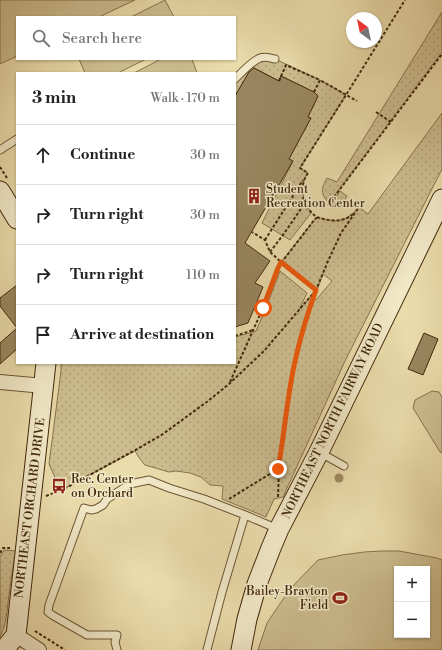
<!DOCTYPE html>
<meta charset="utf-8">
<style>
body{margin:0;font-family:"Libre Bodoni",serif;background:#f6f6f6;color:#222}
.controls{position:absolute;right:12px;bottom:12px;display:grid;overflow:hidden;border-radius:0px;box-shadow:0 1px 3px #0004}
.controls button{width:36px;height:36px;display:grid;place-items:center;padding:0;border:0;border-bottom:1px solid #e0e0e0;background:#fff;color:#222;font:20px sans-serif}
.compass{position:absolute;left:346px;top:12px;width:36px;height:36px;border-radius:50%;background:#fff;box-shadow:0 1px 3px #0004;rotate:327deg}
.stop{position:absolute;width:12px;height:12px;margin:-9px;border:3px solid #ea580c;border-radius:50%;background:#fff}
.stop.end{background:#ea580c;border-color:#fff;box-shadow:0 1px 4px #0008}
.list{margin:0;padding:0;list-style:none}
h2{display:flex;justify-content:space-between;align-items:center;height:52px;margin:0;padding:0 16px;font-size:17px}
h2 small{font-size:13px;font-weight:400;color:#767676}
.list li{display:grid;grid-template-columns:26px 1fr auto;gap:12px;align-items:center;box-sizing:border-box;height:60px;padding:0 16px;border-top:1px solid #e0e0e0}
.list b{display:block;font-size:15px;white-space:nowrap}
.list em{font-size:13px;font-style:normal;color:#767676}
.icon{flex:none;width:22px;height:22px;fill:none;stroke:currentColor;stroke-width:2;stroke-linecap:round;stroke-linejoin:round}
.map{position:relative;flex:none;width:442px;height:650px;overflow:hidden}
.search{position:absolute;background:#fff;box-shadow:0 1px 3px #0004;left:16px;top:16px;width:220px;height:44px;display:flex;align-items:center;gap:10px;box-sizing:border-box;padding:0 14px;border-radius:0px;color:#767676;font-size:15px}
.panel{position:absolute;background:#fff;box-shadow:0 1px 3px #0004;left:16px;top:72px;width:220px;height:292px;border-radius:0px}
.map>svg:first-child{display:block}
.green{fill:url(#green-dots);stroke:#88734e;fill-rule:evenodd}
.pitch{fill:#cdbd8f;stroke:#88734e;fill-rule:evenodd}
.building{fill:#99865e;stroke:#42290c}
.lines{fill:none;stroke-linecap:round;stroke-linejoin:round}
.lane-casing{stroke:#6c5634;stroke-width:9}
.street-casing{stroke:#6c5634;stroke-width:16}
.secondary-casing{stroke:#42290c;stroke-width:21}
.path{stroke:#42290c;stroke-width:2;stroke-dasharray:3 2;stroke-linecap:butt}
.lane{stroke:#f1e8c8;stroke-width:7}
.street{stroke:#f1e8c8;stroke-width:14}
.secondary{stroke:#f1e8c8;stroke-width:19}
.tree{fill:#9d8a61}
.route{stroke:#ea580c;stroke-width:5}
.labels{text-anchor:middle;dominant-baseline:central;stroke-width:3;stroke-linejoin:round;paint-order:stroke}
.poi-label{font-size:12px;fill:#42290c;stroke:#f1e8c8;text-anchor:start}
.street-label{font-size:12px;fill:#42290c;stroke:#f1e8c8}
</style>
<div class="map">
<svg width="442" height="650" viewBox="0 0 442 650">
<defs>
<pattern id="green-dots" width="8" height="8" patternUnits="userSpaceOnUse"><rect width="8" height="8" fill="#cdbd8f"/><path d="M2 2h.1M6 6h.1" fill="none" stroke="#b1a27a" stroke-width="1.8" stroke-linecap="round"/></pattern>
</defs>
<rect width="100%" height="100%" fill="#eadbaa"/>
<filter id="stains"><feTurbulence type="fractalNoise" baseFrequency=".005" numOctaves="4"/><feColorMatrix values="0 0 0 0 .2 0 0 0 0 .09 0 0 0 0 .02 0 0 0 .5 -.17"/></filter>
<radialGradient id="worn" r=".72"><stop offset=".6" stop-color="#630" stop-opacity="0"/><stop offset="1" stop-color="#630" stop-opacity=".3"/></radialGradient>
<!-- green -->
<path class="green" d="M442 12V52L329 203C320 193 321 189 327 178L337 182Z
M260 58 275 59 320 80 346 95 300 168 308 173C299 185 302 202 312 212L290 240 262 223 293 161 289 159 311 118 308 117 318 96 314 92 281 76 279 81 252 67 235 96V79Z
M442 113V169L345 361 283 497 274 499 266 517 222 499 223 486 210 485 201 477 190 473 176 471 169 472 145 465 140 459 135 451 65 488 61 482H57L49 464 61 371V363H235V337L256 331 266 308 280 271 307 293 299 310 316 290 281 262 315 219C319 217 322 218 327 220 342 223 350 217 359 207L368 214ZM323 274 332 281 316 300 314 298Z
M340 191 347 196C344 203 338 206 330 205Z
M4 550 16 551C13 566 11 580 9 595 7 609 7 624 0 637V557Z"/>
<!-- pitch -->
<path class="pitch" d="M0 0H135L99 17H17V56L0 64Z
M165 0 174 17H131Z
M79 59H146L118 73H85Z
M161 59H192L197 73H134Z
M432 391 439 392 442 397V453L440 452 413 408 415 400Z
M381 551H399L437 558 442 560V650H258L267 623 290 589 318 560 342 555 364 552ZM397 569H427V635H397Z"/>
<!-- building -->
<path class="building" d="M254 68 279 81 281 76 314 92 318 96 308 117 311 118 289 159 293 161 245 243 270 261 255 283 263 287 248 323 235 327V96L249 72Z
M17 285V328L0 306V298Z
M17 328V349L0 364V343Z
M424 333 438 339 423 375 408 369Z"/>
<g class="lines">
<!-- lane casing -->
<g class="lane-casing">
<path id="lane" d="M235 79C241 73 252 61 260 58 265 56 270 58 275 59
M0 150 17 139
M319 452 344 466
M117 650 115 642 117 635H87L52 615 48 612 49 605 84 508 91 510 96 509 103 505 107 499 130 484 149 480 169 488 204 499 245 515 278 529
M207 650 222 592 245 515"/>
</g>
<!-- street casing -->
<g class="street-casing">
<path id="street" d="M0 382 44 386
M16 635 39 650"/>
</g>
<!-- secondary casing -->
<g class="secondary-casing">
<path id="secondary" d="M0 191 17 219
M4 650 16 635 46 363
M241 650 247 619 257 584 271 548 279 529 318 454 442 199"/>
</g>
<!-- path -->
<path class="path" d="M279 81 286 65 320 80
M314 92 320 80 357 101
M376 112 391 122
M0 167 7 178
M328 205 442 54
M353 214C344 222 334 221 323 219 322 218 318 218 317 217 302 208 298 187 308 173L300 168 346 95 405 0
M265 240 303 180
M270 252 283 235 305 203
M235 336 253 330
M230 382 263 308 278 267 315 219 318 217
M46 496 64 489 139 448 163 434 208 401 229 384 264 351 316 290 281 262 270 252 265 240 252 232
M278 497 279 469 284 436 289 393 296 358 303 331 316 290 328 261 341 233 359 207
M229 499 278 469
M0 553 3 548H10
M35 631 65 650"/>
<!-- lane -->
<use href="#lane" class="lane"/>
<!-- street -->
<use href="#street" class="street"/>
<!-- secondary -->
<use href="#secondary" class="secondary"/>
</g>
<!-- trees -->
<circle class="tree" cx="339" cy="478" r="4.5"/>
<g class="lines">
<!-- route -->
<path class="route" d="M263 308 278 268 281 262 316 290C308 312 301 335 296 357 287 394 285 432 278 469"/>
</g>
<!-- icons -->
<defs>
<g id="building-bare" transform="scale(1.2)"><path d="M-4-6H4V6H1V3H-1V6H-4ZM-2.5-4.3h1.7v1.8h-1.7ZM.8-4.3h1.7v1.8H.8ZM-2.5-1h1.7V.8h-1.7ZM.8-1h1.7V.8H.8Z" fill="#8f2418" stroke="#f1e8c8" stroke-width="2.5" paint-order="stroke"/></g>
<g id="bus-bare" transform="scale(1.2)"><path d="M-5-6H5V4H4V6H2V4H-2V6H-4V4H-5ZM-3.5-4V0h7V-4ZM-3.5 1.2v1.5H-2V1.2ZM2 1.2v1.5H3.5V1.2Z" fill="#8f2418" stroke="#f1e8c8" stroke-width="2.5" paint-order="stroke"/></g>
<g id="stadium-bare" transform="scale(1.2)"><path d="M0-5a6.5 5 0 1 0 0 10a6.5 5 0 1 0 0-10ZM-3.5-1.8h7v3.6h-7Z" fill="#8f2418" stroke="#f1e8c8" stroke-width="2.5" paint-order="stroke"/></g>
</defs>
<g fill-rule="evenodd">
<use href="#building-bare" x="254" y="196"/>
<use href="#bus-bare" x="59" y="486"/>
<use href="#stadium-bare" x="340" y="598"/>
</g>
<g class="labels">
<!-- poi labels -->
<g class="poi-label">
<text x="266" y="189">Student<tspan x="266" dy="14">Recreation Center</tspan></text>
<text x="71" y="479">Rec. Center<tspan x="71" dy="14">on Orchard</tspan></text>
<text x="328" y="591" text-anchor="end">Bailey-Brayton<tspan x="328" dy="14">Field</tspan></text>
</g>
<!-- street labels -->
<g class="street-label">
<text transform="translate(333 421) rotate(-64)">NORTHEAST NORTH FAIRWAY ROAD</text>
<text transform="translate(30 508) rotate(-83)">NORTHEAST ORCHARD DRIVE</text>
</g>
</g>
<rect width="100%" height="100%" filter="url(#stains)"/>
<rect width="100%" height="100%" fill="url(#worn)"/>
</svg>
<div class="controls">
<button>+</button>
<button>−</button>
</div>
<svg class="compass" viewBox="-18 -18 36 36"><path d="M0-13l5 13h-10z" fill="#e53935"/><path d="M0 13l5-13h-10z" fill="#767676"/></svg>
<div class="stop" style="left:263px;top:308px"></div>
<div class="stop end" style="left:278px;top:469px"></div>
<div class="search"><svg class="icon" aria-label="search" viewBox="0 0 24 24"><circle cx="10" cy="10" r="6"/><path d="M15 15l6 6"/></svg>Search here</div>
<section class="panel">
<h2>3 min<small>Walk · 170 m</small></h2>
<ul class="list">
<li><svg class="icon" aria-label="ahead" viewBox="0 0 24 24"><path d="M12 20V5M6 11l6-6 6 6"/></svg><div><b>Continue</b></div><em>30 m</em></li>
<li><svg class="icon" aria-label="right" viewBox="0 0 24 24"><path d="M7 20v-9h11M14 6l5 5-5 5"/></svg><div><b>Turn right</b></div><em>30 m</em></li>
<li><svg class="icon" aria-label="right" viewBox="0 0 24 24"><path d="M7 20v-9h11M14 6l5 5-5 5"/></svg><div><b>Turn right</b></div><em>110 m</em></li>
<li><svg class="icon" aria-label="arrive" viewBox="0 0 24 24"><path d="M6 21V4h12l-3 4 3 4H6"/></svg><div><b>Arrive at destination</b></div></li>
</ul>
</section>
</div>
